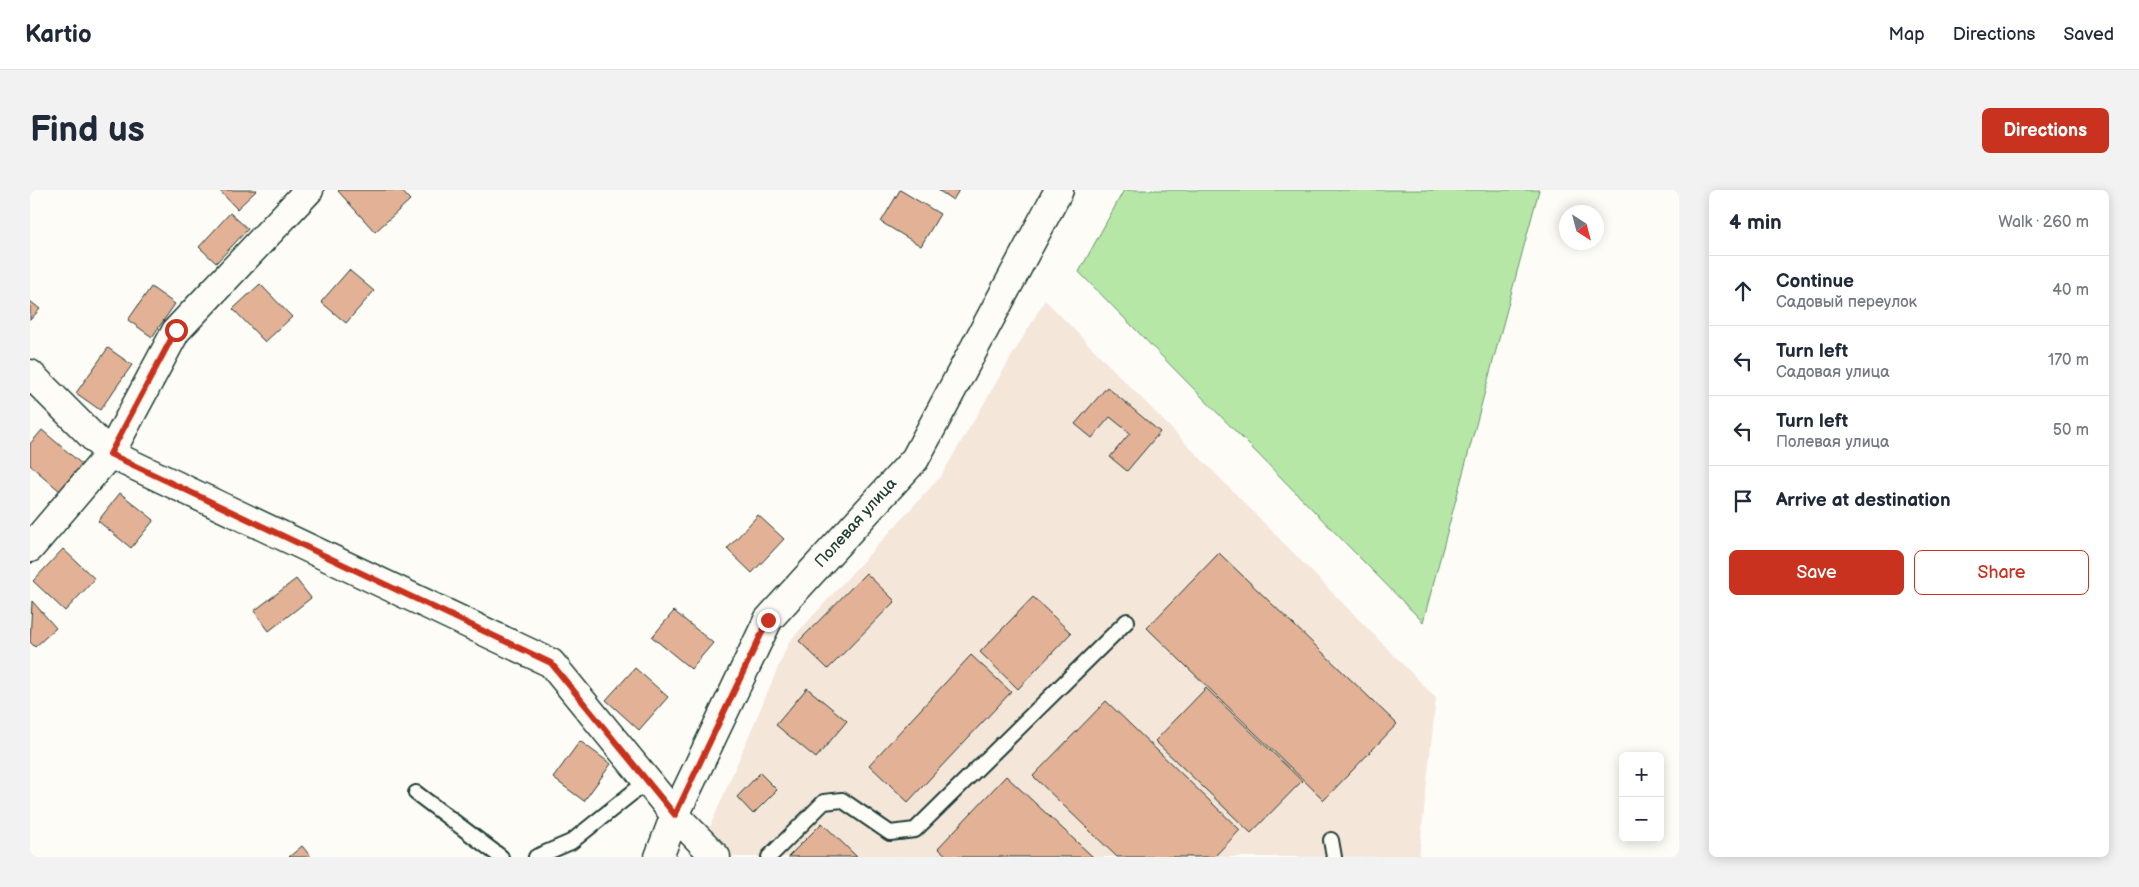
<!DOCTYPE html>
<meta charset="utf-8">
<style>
body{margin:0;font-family:"Balsamiq Sans",sans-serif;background:#f2f2f3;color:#1f2937}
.controls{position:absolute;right:15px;bottom:15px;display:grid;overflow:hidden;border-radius:8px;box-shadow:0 2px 12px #0003}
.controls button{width:45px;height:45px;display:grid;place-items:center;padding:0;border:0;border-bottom:1px solid #e0e1e3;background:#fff;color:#1f2937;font:25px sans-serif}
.compass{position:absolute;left:1529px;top:15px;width:45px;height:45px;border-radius:50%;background:#fff;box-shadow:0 2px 12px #0003;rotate:144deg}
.stop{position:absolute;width:15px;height:15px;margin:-11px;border:4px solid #c8321e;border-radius:50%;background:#fff}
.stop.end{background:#c8321e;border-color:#fff;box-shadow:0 1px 5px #0008}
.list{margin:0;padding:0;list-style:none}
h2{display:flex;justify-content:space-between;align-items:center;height:65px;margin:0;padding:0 20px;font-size:21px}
h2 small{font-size:16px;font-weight:400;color:#747a83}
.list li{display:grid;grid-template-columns:32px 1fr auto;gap:15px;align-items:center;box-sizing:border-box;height:70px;padding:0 20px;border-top:1px solid #e0e1e3}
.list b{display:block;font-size:19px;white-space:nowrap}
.list p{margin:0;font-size:16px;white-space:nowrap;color:#747a83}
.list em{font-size:16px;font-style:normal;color:#747a83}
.actions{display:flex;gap:10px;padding:15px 20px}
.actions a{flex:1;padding:11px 0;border:1px solid #c8321e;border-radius:8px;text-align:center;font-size:18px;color:#c8321e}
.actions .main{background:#c8321e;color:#fff}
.icon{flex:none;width:28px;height:28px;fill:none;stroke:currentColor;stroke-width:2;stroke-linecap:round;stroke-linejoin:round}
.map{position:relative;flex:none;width:1649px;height:667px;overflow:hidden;border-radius:8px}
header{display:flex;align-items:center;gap:30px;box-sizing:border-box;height:70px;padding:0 25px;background:#fff;border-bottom:1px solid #e0e1e3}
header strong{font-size:24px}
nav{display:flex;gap:28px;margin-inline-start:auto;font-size:18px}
.intro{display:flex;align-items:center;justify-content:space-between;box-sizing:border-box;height:120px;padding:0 30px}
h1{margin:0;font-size:35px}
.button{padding:12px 22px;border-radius:8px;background:#c8321e;color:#fff;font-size:18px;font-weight:700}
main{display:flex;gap:30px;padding:0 30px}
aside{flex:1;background:#fff;border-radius:8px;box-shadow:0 2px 12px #0003}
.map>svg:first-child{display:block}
.built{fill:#f5e6da}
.green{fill:#b6e7a7;stroke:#6a926e}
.building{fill:#e3b196;stroke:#1f3d34}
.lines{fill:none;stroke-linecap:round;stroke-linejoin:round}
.lane-casing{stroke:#1f3d34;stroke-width:18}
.street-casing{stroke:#1f3d34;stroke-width:31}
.lane{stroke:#fdfcf7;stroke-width:14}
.street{stroke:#fdfcf7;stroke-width:28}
.route{stroke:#c8321e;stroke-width:6}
.labels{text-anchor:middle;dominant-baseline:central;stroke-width:4;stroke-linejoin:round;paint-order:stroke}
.street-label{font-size:16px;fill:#1f3d34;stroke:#fdfcf7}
</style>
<header>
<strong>Kartio</strong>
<nav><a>Map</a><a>Directions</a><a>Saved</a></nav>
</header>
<div class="intro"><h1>Find us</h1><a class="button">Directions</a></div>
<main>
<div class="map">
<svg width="1649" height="667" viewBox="0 0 1649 667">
<rect width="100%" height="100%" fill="#fdfcf7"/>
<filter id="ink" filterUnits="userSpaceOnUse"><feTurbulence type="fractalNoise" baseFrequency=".02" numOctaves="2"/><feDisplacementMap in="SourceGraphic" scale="10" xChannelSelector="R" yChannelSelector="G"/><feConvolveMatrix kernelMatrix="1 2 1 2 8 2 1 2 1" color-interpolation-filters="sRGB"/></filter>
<g filter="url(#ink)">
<!-- built -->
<path class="built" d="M1015 110 1406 508 1389 667H667L759 452 911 286Z"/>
<!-- green -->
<path class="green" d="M1094 0H1509L1393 432 1049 82Z"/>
<!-- building -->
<path class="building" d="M189 0H227L207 19Z
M309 0H371L380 10 345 42 308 1Z
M870 0 910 24 891 56 851 32Z
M908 0H929L923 10Z
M200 23 218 39 186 73 169 57Z
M319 80 344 101 316 133 291 112Z
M230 94 262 127 235 152 203 119Z
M121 97 145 114 122 147 98 130Z
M0 111 10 119 0 130Z
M78 158 102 175 70 220 46 203Z
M1077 197 1130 242 1097 281 1080 267 1100 243 1080 227 1062 248 1045 234Z
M12 240 54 276 31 302 0 275V254Z
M90 303 124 330 101 358 68 331Z
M728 325 754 349 722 383 697 359Z
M33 359 65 389 35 421 3 391Z
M1189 363 1367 534 1294 610 1117 438Z
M836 383 865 411 798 479 769 451Z
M266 389 281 408 239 441 224 421Z
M1003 407 1041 443 988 499 950 462Z
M2 411 26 438 5 457 0 452Z
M644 421 683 453 661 479 622 447Z
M941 465 981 502 878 612 839 575Z
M605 478 638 507 609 540 576 510Z
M777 498 817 531 786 568 746 535Z
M1176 498 1272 591 1221 643 1125 551Z
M1076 511 1210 640 1184 667H1087L1003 586Z
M550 551 581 574 554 611 523 588Z
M730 583 747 600 723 624 707 607Z
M976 586 1063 667H918L908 658Z
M792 633 827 667H758Z
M272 656 281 667H259Z"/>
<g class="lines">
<!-- lane casing -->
<g class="lane-casing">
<path id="lane" d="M386 603 471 667
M1301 650 1304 667
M506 667 541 652 617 591
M739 667 794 612 812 610 860 643 885 640 1097 431"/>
</g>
<!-- street casing -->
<g class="street-casing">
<path id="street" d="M0 184 80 264 521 473 645 625 686 667
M0 358 80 264 146 141 279 0
M629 667 645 625 738 430 885 269 1029 0"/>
</g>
<!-- lane -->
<use href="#lane" class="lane"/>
<!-- street -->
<use href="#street" class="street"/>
</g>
</g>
<g class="lines" filter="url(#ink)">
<!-- route -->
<path class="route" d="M146 140 80 264 521 473 645 625 738 430"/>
</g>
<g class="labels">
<!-- street labels -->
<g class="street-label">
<text transform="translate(826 333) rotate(-48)">Полевая улица</text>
</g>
</g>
</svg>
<div class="controls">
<button>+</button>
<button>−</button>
</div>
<svg class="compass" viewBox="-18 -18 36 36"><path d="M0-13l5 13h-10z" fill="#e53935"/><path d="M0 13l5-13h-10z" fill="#747a83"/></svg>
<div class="stop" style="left:146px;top:140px"></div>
<div class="stop end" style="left:738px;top:430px"></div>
</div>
<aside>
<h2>4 min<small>Walk · 260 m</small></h2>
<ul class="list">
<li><svg class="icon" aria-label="ahead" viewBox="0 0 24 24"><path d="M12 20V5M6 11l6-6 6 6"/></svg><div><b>Continue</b><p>Садовый переулок</p></div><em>40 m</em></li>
<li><svg class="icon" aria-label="left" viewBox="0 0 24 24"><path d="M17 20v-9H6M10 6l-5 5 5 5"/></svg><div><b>Turn left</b><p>Садовая улица</p></div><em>170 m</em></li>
<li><svg class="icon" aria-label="left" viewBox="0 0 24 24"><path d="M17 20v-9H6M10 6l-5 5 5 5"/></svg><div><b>Turn left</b><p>Полевая улица</p></div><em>50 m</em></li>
<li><svg class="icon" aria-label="arrive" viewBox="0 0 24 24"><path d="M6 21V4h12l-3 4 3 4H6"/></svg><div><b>Arrive at destination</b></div></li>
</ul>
<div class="actions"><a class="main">Save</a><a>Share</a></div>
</aside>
</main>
